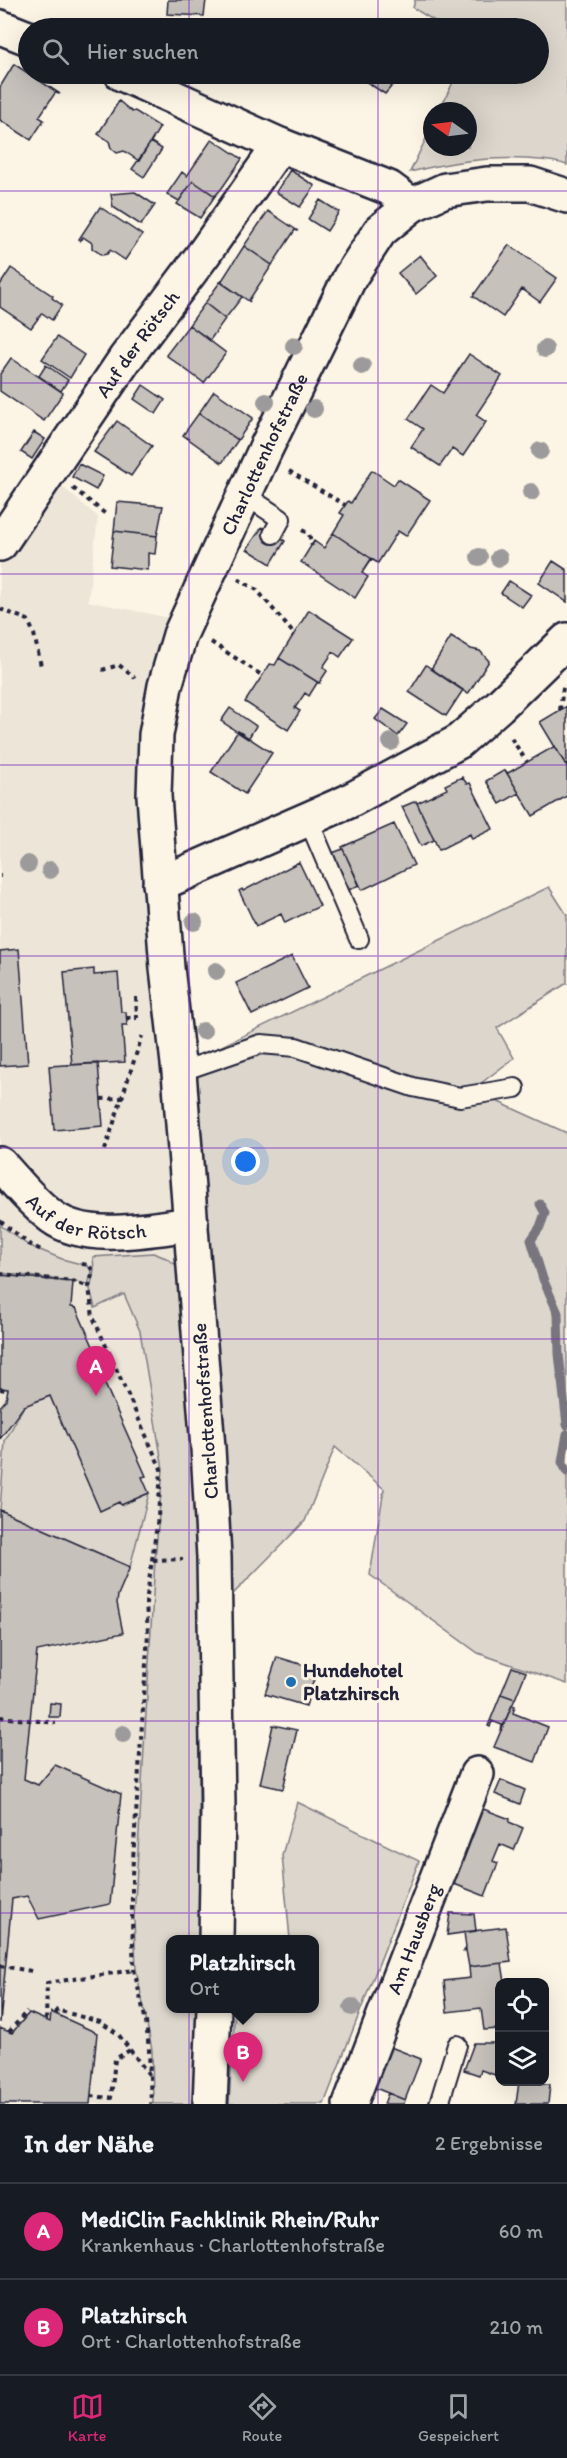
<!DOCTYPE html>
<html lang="de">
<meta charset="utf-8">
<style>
body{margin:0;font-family:Itim,sans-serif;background:#20242c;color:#f1f3f6}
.controls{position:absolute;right:18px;bottom:18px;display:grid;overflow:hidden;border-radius:12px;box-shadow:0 6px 24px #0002}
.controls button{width:54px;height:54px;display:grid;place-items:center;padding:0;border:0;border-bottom:2px solid #363941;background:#171b24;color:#f1f3f6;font:30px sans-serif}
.compass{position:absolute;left:423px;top:102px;width:54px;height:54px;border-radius:50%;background:#171b24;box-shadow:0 6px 24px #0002;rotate:284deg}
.you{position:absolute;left:246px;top:1162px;width:21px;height:21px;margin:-15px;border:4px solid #fff;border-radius:50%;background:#1a73e8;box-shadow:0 0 0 9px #1a73e833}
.badge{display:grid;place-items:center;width:39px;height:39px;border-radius:50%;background:#db2777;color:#fff;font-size:20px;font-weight:700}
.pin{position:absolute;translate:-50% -50px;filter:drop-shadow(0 2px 3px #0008)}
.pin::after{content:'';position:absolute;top:32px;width:21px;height:18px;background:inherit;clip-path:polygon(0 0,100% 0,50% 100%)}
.popup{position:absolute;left:166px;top:1935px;width:153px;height:78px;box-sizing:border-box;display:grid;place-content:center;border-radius:12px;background:#171b24;filter:drop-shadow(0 2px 4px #0005);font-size:20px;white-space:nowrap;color:#9ea1a6}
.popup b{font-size:22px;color:#f1f3f6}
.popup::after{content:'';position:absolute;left:50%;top:100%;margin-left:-12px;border:12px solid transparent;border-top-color:#171b24}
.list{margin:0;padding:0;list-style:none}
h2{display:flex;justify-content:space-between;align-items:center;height:78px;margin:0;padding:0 24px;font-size:26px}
h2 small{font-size:20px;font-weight:400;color:#9ea1a6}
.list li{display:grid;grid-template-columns:39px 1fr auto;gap:18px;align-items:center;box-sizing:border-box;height:96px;padding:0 24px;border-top:2px solid #363941}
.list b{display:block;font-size:22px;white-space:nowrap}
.list p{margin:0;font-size:20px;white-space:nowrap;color:#9ea1a6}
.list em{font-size:20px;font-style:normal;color:#9ea1a6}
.icon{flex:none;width:33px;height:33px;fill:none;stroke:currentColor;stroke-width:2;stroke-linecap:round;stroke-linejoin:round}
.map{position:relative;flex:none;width:567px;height:2104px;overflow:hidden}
.search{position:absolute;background:#171b24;box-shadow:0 6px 24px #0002;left:18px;right:18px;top:18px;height:66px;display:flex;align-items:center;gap:15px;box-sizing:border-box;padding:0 21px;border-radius:33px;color:#9ea1a6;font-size:22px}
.sheet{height:270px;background:#171b24}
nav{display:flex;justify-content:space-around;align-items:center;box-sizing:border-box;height:84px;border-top:2px solid #363941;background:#171b24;font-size:16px;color:#9ea1a6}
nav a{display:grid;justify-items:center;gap:3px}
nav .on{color:#db2777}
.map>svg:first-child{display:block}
.built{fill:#ece5d8}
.green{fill:#dcd6cc;stroke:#7f7c84;stroke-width:1.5}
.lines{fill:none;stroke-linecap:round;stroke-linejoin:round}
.stream{stroke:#78757e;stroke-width:9}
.building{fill:#c6c1bb;stroke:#22223b;stroke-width:1.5}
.service-casing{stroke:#22223b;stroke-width:22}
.minor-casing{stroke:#22223b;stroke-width:38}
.secondary-casing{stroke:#22223b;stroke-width:38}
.path{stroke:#22223b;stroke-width:4;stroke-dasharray:4.5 4.5;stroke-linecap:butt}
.service{stroke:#fcf5e5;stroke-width:18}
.minor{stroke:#fcf5e5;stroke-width:33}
.secondary{stroke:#fcf5e5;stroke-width:33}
.tree{fill:#9d9a9b}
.grid{fill:none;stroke:#7b2cbf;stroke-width:1.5;stroke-opacity:0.55}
.poi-dot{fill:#1f6fb2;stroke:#fcf5e5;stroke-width:2}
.labels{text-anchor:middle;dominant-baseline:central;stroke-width:6;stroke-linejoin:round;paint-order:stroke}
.street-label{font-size:20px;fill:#22223b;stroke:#fcf5e5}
.poi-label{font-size:20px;font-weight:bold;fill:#22223b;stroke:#fcf5e5;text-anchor:start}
</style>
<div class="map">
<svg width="567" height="2104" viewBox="0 0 567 2104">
<rect width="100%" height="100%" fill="#fcf5e5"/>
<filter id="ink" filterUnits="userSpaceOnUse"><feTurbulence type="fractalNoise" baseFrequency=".0167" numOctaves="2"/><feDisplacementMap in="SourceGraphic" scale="12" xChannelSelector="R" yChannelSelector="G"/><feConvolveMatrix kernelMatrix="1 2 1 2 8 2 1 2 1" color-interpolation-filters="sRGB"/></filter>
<g filter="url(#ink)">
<!-- built -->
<path class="built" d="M53 479 98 517 88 601 169 618 164 631 168 1075 202 1561 203 1805 201 1939 171 1940V2008L197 2104H0V551Z"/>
<!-- green -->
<path class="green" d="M415 0H567V165C554 160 540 160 526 159 484 157 451 162 410 172L432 126V147H468V111H439L457 74H538V28H446L413 8Z
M549 887 567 915V983L497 1028 514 1058 472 1090 567 1133V1684L478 1653 370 1575 384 1489 335 1447 305 1521 232 1595 191 1061Z
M0 1225 28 1245 62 1259 88 1266 92 1272 88 1285 73 1281 0 1273Z
M153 1253 166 1258 176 1265 194 1453 199 1642V1939L171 1940V2008L197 2009 194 2104H153L152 2050 136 1969 134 1919 155 1560 163 1469 140 1331 124 1294 95 1308 90 1289 94 1270 93 1257Z
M50 1396 100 1510 119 1502 121 1505 149 1493 130 1567 0 1510 5 1441 24 1406Z
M297 1802 419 1861 324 2104H229L235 2009 315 2008V1940L290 1939 282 1855Z"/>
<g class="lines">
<!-- stream -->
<path class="stream" d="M540 1204 545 1213 540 1227 531 1240 543 1279 558 1313 559 1354 567 1425
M567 1434 562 1462 567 1472"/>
</g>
<!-- building -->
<path class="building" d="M168 0H206L204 16 167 14Z
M14 64 60 94 55 93 39 117 44 120 31 140 0 120V87Z
M365 74H402L385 94 362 79Z
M119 101 132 112 135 111 160 127 139 161 124 151 117 153 111 148 109 141 98 134Z
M212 139 242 159 222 188 215 196 193 181 179 201 167 194 182 172 187 176Z
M151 142 162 149 144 177 132 169Z
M290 170 315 186 300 207 276 192Z
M193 181 215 196 200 218 177 204Z
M135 192 155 205 141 225 113 207 111 194Z
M320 200 339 212 327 231 308 219Z
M100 207 142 235 125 260 110 250 107 254 102 255 92 248V243L83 237 80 241 79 239Z
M268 211 298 231 295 230 272 265 244 246Z
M509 245 557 278 540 302 522 289 503 317 473 296Z
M244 246 272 265 249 300 250 302 221 282Z
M420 255 437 276 416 294 398 273Z
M11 268 53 296 52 298 62 305 52 320 42 313 31 328 0 307V285Z
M220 282 242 297 225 319 205 303Z
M205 303 225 319 210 340 189 325Z
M189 325 226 353 204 383 166 355Z
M57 337 84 355 70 378 42 359Z
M469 354 502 376 476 415 486 422 463 456 452 449 440 466 411 447 423 429 408 419 431 385 443 393Z
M11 358 63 393 44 421 0 391V374Z
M46 365 68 380 61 391 39 376Z
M143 385 165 400 156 414 134 399Z
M214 391 253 418 238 440 199 413Z
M199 413 238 440 222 463 183 435Z
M117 421 152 446 131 476 94 452Z
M34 432 45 439 32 459 21 452Z
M79 464 103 476 96 490 72 477Z
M372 470 394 485 398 479 430 500 406 536 398 531 378 563 333 533 344 515 340 513 348 501 351 503Z
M117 502 163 506 157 536 114 531Z
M262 527 285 541 271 564 247 549Z
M114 531 157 536 155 554 148 553V570L110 566Z
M333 533 378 563 371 559 362 573 368 577 355 598 301 562 314 541 324 548Z
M553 561 567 570V602L539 583Z
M509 581 531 595 522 607 501 593Z
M309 610 353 638 340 657 333 652 323 667 327 671 319 683 279 658Z
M451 637 471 649 480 651 489 661 468 694 431 669Z
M279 658 319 683H317L309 696 305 693 295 708 300 711 288 730 245 702 270 664 275 665Z
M426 665 463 690 446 716 409 692Z
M567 706V767L540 722Z
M230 708 256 726 248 739 221 721Z
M383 709 407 724 398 736 375 719Z
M238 731 272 753 245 794 211 772Z
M555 746 567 767V796L533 816 505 770 508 773Z
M505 770 519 793 500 804 486 781Z
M462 777 467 784 470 783 493 829 472 839 470 834 439 850 417 803 447 789 445 785Z
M416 801 434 840 421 846 402 807Z
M394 824 414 865 362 890 342 847Z
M343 849 359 885 347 891 330 854Z
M299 862 320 906 285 923 281 914 256 926 239 891 242 889 243 891Z
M19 949 28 1064 0 1066V951Z
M292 956 308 988 252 1015 236 983Z
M94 969V975L118 973 121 1012H126L127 1025H122L125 1062 72 1065 64 972Z
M98 1063 103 1126 54 1130 49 1066Z
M0 1275 73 1282 71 1307 76 1308 104 1371 100 1373 146 1476 142 1477 149 1493 121 1505 119 1502 100 1511 50 1396 24 1406 0 1439V1407L6 1400 8 1389 0 1388Z
M0 1510 130 1567 118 1595 117 1603 123 1633 37 1651 24 1779 38 1785 55 1765 121 1794 110 1904 39 1919 27 1896 12 1899 0 2023Z
M277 1657 317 1669 306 1706 265 1694Z
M512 1667 526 1672 515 1699 501 1694Z
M501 1694 515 1699 501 1731 502 1725 492 1721 490 1727 488 1726Z
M50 1703 61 1704 60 1717H49Z
M512 1705 515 1706 513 1713 548 1727 535 1762 494 1747Z
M273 1725 297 1730 283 1789 260 1784Z
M501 1780 525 1790 520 1804 495 1794Z
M478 1807 510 1819 509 1822 523 1828 514 1850 500 1844 493 1861 498 1863 485 1896 449 1882Z
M450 1913 474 1914 476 1931 447 1935Z
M506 1927 511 1962 469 1967 466 1950 464 1951 466 1948 464 1932Z
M502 1963 505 1982H500V2029L484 2030 481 2008 447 2012 444 1981 470 1978 469 1967Z
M51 2012 97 2033 90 2104H0V2028L12 2033 29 2013 50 2022Z
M474 2043H500V2063L495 2075 481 2070 479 2075 464 2070Z
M388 2046 421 2059 405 2100 373 2087Z
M519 2082 550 2084 548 2104H516Z
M388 2093 405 2100 404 2104H384Z"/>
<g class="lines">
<!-- service casing -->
<g class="service-casing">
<path id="service" d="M245 495 281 519 273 534
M308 819 359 939
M179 1072 261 1044 296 1047 413 1087 460 1097 515 1088
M439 2104 457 2045"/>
</g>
<!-- minor casing -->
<g class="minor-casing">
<g id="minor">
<path d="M0 27 28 38"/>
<path d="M122 74 280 145 389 188 412 205"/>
<path id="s1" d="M0 544 125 359 205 252 280 145"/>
<path d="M160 884 347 802 458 742 499 706 567 640"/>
<path id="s2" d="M0 1164C16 1182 32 1202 52 1217 87 1243 150 1229 191 1224"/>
<path id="s3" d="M350 2104 477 1774"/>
</g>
</g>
<!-- secondary casing -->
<g class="secondary-casing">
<g id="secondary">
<path id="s4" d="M216 1940 218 1807 214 1557 208 1448 179 1072 167 968 154 796 156 735 165 686 180 635 265 450 350 277 380 231 412 205 445 190 487 184H530L567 196"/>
<path d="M210 2104 214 2008"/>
</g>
</g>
<!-- path -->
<path class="path" d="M289 471 345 505
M73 488 108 516
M302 530 309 534 312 546
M238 579 257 590 294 634
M0 609 28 620 34 634 41 666
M211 642 263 676
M102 670 119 665 135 678
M560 710 563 687
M511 738 527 762
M0 876H1
M136 997 137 1018
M126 1018H137
M101 1099 122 1098
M105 1150 142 1036
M0 1221 29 1244 43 1251
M82 1264 89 1265 93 1271 89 1287 93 1317 161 1469 158 1517 146 1603 148 1633 132 1875V1921L134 1970 146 2022 149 2050 151 2104
M0 1274 73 1281 89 1287
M0 1389 6 1390
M153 1560 183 1559
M0 1717 56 1723
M0 1966 32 1971
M56 2014 57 2010 100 2022 118 2034 150 2076
M46 2020 47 1983 134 1970
M9 2032 27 2011
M91 2096 111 2098 115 2059 130 2050"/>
<!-- service -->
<use href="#service" class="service"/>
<!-- minor -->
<use href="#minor" class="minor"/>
<!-- secondary -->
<use href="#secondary" class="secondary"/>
</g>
<!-- trees -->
<g class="tree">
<circle cx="294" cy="346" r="9"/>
<circle cx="545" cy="349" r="9"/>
<circle cx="362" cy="366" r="9"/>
<circle cx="266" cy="402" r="9"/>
<circle cx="314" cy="409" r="9"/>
<circle cx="540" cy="451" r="9"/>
<circle cx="531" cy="492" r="9"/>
<circle cx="479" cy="557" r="9"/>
<circle cx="499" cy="558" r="9"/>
<circle cx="391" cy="742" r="9"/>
<circle cx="28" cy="864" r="9"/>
<circle cx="50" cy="870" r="9"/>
<circle cx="194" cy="922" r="9"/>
<circle cx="216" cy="971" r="9"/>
<circle cx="203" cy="1031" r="9"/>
<circle cx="123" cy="1734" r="9"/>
<circle cx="352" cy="2007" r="9"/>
</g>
</g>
<!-- grid -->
<path class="grid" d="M189 0V28M378 0V28M189 74V2104M378 74V2104M0 191H567M0 383H567M0 574H567M0 765H567M0 956H567M0 1148H567M0 1339H567M0 1530H567M0 1721H567M0 1913H567"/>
<!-- markers -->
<circle class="poi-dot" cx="291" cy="1682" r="6"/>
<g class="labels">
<!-- street labels -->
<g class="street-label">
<text stroke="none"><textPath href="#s1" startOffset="243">Auf der Rötsch</textPath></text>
<text stroke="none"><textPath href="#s4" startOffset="1510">Charlottenhofstraße</textPath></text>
<text stroke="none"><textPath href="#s2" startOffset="108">Auf der Rötsch</textPath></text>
<text transform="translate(205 1411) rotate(-94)">Charlottenhofstraße</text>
<text stroke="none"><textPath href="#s3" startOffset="177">Am Hausberg</textPath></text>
</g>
<!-- poi labels -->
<g class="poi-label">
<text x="303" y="1670">Hundehotel<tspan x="303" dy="23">Platzhirsch</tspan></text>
</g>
</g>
</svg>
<div class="controls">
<button><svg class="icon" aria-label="locate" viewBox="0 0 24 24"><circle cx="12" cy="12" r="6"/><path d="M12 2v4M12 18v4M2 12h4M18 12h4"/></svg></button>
<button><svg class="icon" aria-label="layers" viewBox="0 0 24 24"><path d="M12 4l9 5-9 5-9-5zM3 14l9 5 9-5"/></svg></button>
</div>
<svg class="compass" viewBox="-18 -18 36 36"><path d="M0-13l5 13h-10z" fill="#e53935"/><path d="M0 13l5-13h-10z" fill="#9ea1a6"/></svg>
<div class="you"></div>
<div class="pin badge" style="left:96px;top:1396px">A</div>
<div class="pin badge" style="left:243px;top:2082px">B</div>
<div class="popup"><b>Platzhirsch</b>Ort</div>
<div class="search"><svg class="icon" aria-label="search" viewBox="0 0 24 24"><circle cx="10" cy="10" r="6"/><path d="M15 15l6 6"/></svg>Hier suchen</div>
</div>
<section class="sheet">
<h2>In der Nähe<small>2 Ergebnisse</small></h2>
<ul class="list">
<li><span class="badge">A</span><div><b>MediClin Fachklinik Rhein/Ruhr</b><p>Krankenhaus · Charlottenhofstraße</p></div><em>60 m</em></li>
<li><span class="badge">B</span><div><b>Platzhirsch</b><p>Ort · Charlottenhofstraße</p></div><em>210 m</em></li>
</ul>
</section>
<nav>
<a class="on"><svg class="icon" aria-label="map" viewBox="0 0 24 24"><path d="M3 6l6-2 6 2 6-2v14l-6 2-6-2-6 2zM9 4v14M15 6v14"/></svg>Karte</a>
<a><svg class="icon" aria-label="directions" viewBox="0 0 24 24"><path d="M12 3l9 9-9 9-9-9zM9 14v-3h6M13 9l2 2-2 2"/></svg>Route</a>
<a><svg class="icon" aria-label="saved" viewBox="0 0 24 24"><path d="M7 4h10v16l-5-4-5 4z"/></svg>Gespeichert</a>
</nav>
